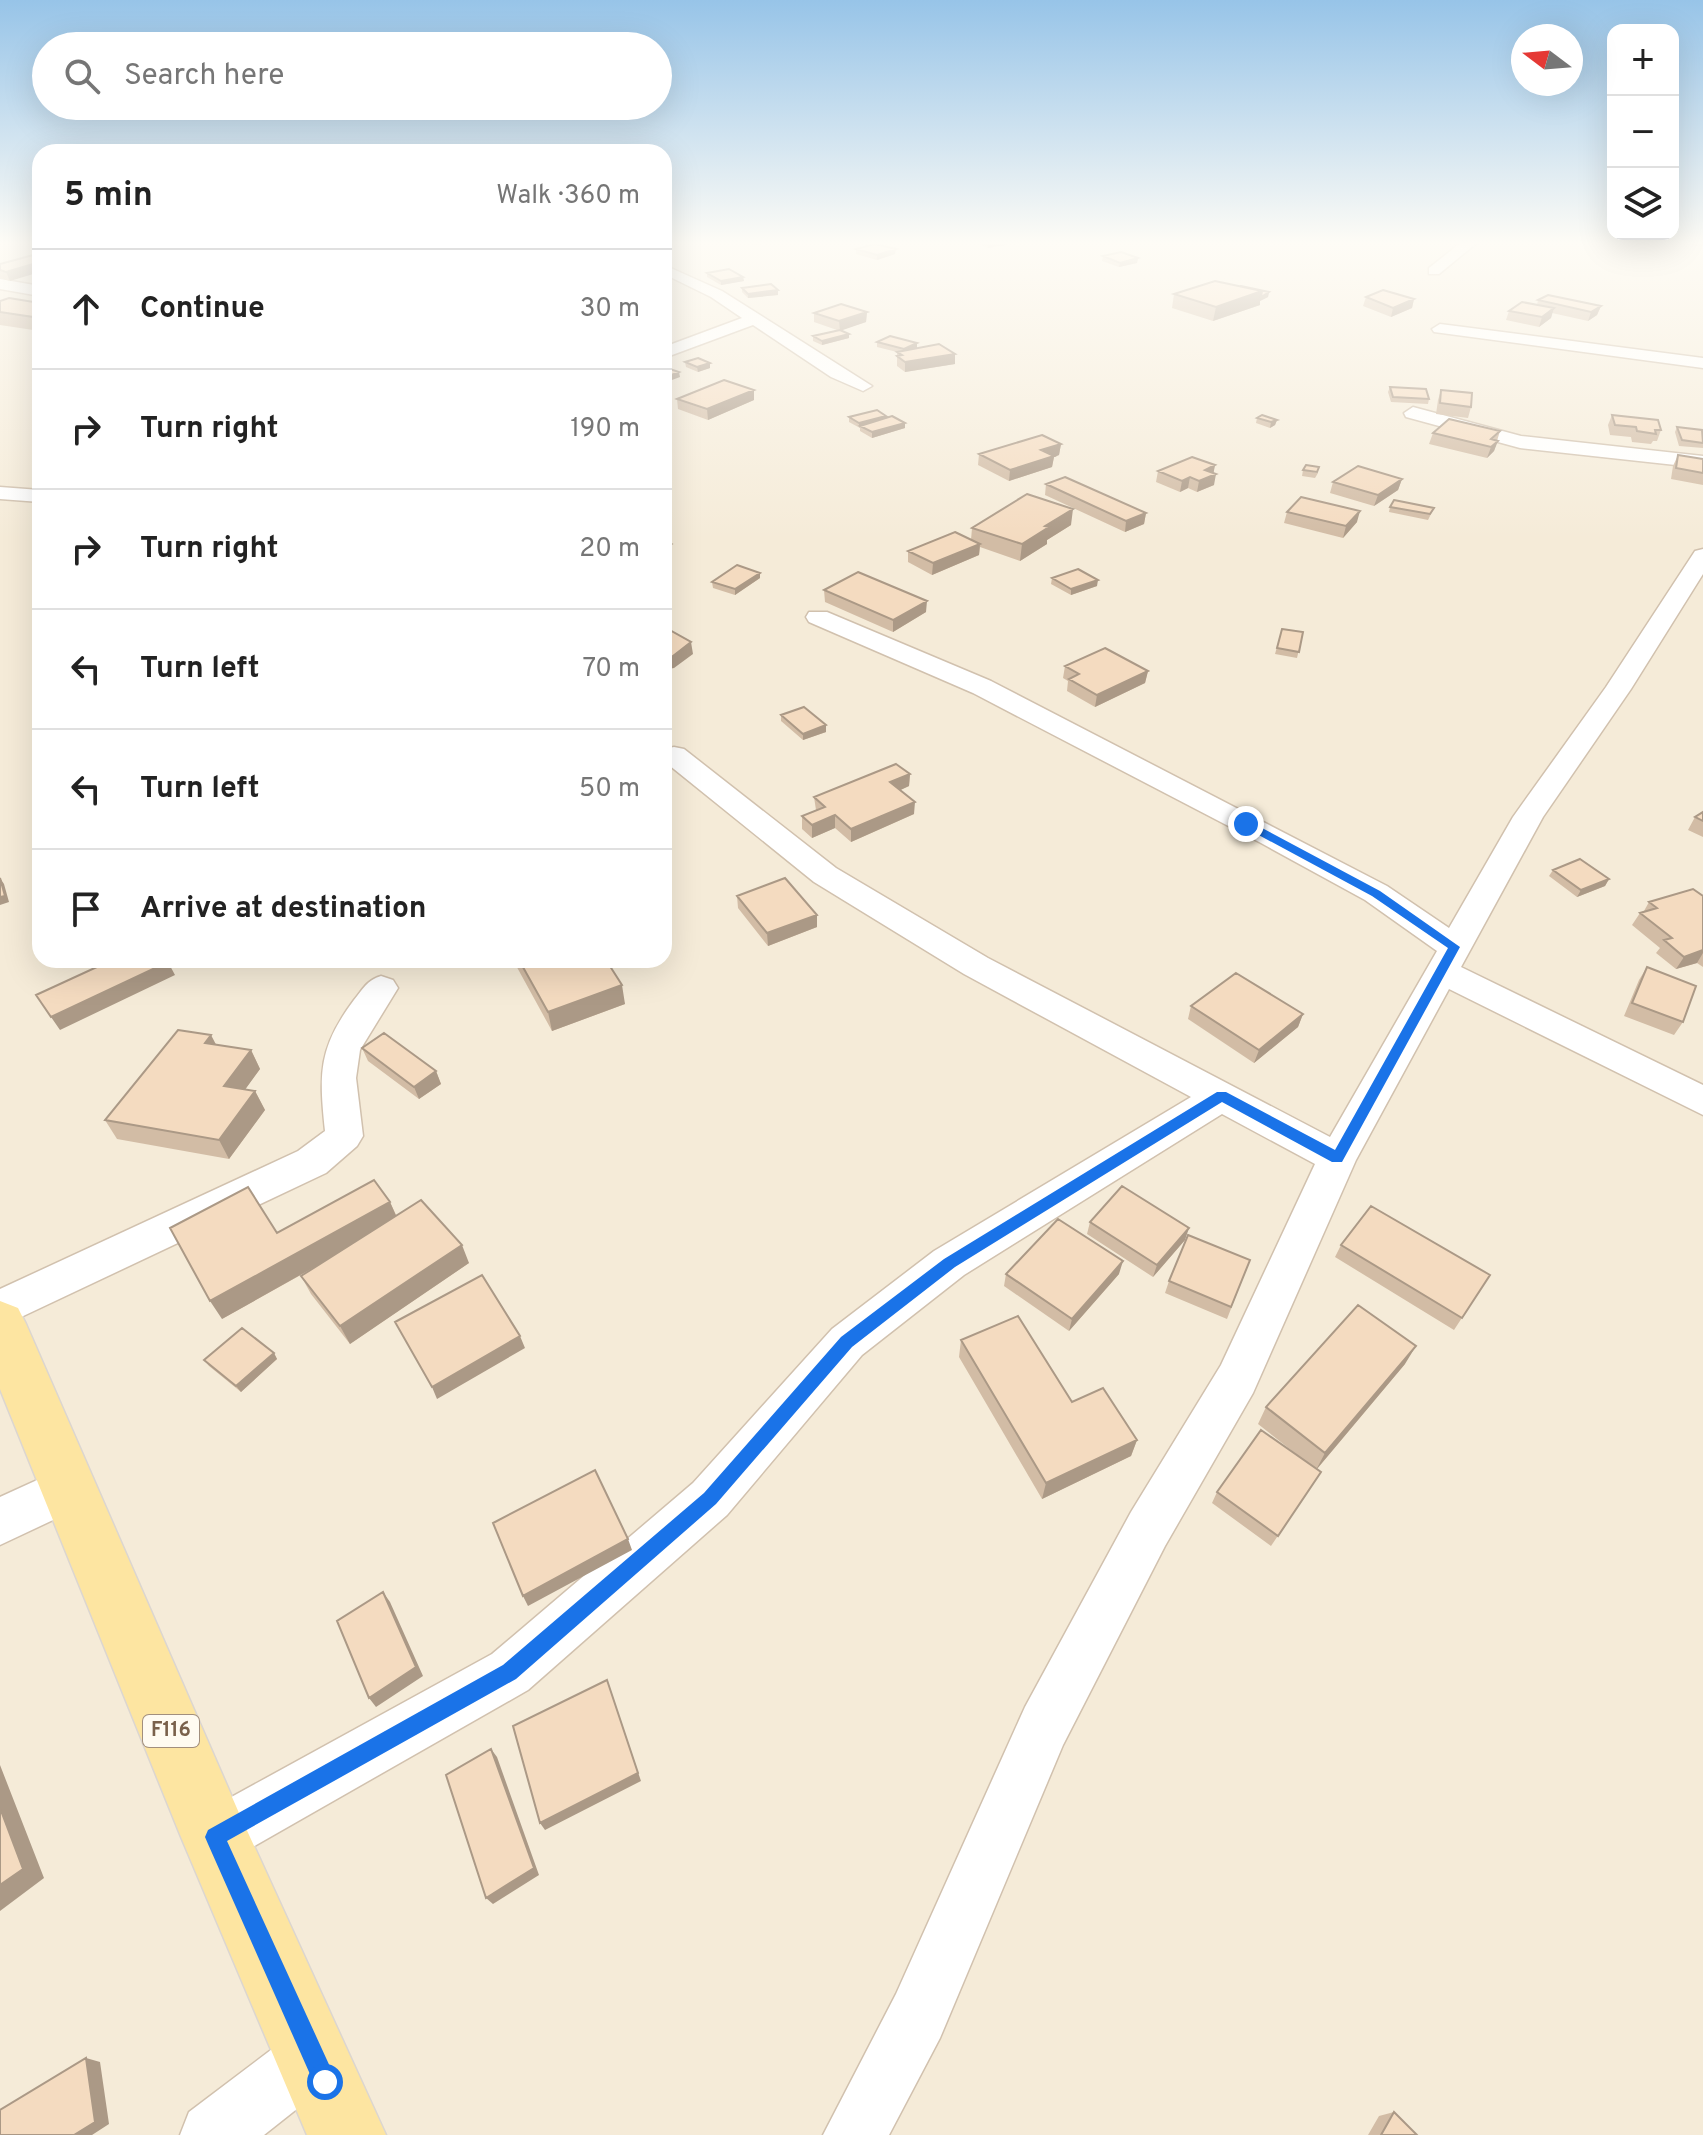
<!DOCTYPE html>
<meta charset="utf-8">
<style>
body{margin:0;font-family:Overpass,sans-serif;background:#f6f6f6;color:#222}
.controls{position:absolute;right:24px;top:24px;display:grid;overflow:hidden;border-radius:16px;box-shadow:0 8px 32px #0002}
.controls button{width:72px;height:72px;display:grid;place-items:center;padding:0;border:0;border-bottom:2px solid #e0e0e0;background:#fff;color:#222;font:40px sans-serif}
.compass{position:absolute;left:1511px;top:24px;width:72px;height:72px;border-radius:50%;background:#fff;box-shadow:0 8px 32px #0002;rotate:286deg}
.stop{position:absolute;width:24px;height:24px;margin:-18px;border:6px solid #1a73e8;border-radius:50%;background:#fff}
.stop.end{background:#1a73e8;border-color:#fff;box-shadow:0 2px 8px #0008}
.list{margin:0;padding:0;list-style:none}
h2{display:flex;justify-content:space-between;align-items:center;height:104px;margin:0;padding:0 32px;font-size:34px}
h2 small{font-size:26px;font-weight:400;color:#767676}
.list li{display:grid;grid-template-columns:52px 1fr auto;gap:24px;align-items:center;box-sizing:border-box;height:120px;padding:0 32px;border-top:2px solid #e0e0e0}
.list b{display:block;font-size:30px;white-space:nowrap}
.list em{font-size:26px;font-style:normal;color:#767676}
.icon{flex:none;width:44px;height:44px;fill:none;stroke:currentColor;stroke-width:2;stroke-linecap:round;stroke-linejoin:round}
.map{position:relative;flex:none;width:1703px;height:2135px;overflow:hidden}
.search{position:absolute;background:#fff;box-shadow:0 8px 32px #0002;left:32px;top:32px;width:640px;height:88px;display:flex;align-items:center;gap:20px;box-sizing:border-box;padding:0 28px;border-radius:44px;color:#767676;font-size:30px}
.panel{position:absolute;background:#fff;box-shadow:0 8px 32px #0002;left:32px;top:144px;width:640px;height:824px;border-radius:24px}
.map>svg:first-child{display:block}
.residential{fill:#f5ebd8}
.lines{fill:none;stroke-linecap:round;stroke-linejoin:round}
.street-casing{stroke:#d1c1ae;stroke-width:3}
.primary-casing{stroke:#dcd6d0;stroke-width:3}
.street{fill:#fff;fill-rule:evenodd}
.primary{fill:#fde5a1;fill-rule:evenodd}
.wall{fill:#d2bca5}
.shaded-wall{fill:#ab9986}
.building{fill:#f4dbc0;stroke:#ab9986;stroke-width:2}
.route{fill:#1a73e8}
.labels{text-anchor:middle;dominant-baseline:central;stroke-width:6;stroke-linejoin:round;paint-order:stroke}
.shield{fill:#fffbf1;stroke:#a28f7d;stroke-width:2}
.shield-label{font-size:20px;font-weight:bold;fill:#7a614b}
</style>
<div class="map">
<svg width="1703" height="2135" viewBox="0 0 1703 2135">
<rect width="100%" height="100%" fill="#fdf8ea"/>
<!-- residential -->
<path class="residential" d="M0 241H40V960H664V241H1703V2135H0Z"/>
<g class="lines">
<!-- street casing -->
<g class="street-casing">
<path id="street" d="M1463 241H1479L1439 274H1429V268Z
M664 265 722 291 872 386 863 391 831 377 753 325 664 358V347L742 318 711 297 664 274Z
M0 279 40 286V296L0 289Z
M1440 324 1703 358V368L1434 332 1432 329Z
M1413 407 1521 436 1703 456V468L1520 448 1406 417 1404 413Z
M0 487 40 490V502L0 499Z
M1703 549V574L1631 689 1543 817 1461 967 1703 1085V1115L1449 989 1356 1160 1253 1393 1165 1546 1063 1745 940 2038 889 2135H823L896 1994 1025 1707 1131 1512 1221 1365 1315 1164 1222 1114 964 1275 862 1355 727 1515 528 1690 235 1857 215 1865 195 1857 187 1837 195 1817 492 1654 693 1483 832 1329 934 1251 1191 1097 964 974 814 882 664 761V749L674 747 684 749 836 868 988 958 1330 1137 1437 951 1365 900 1261 843 973 693 809 622 806 617 809 612H827L991 681 1387 886 1449 928 1513 817 1606 687 1695 551Z
M381 976 393 980 398 988 360 1050 356 1078 363 1136 357 1146 326 1173 0 1327V1289L298 1151 325 1131C319 1074 318 1048 354 1000 363 989 367 980 381 976Z
M70 1465 87 1472 94 1488 87 1504 0 1545V1497Z
M314 2025 336 2034 345 2056 336 2078 264 2135H180L189 2112 292 2034Z"/>
</g>
<!-- primary casing -->
<g class="primary-casing">
<path id="primary" d="M0 1301 18 1308 26 1324 239 1813 386 2135H307L181 1837 0 1389Z"/>
</g>
<!-- street -->
<use href="#street" class="street"/>
<!-- primary -->
<use href="#primary" class="primary"/>
</g>
<!-- wall -->
<path class="wall" d="M738 241H766L759 245 738 243Z
M971 241H1005V245L988 248Z
M1119 241H1145L1131 245Z
M1664 241H1703V247Z
M856 249 895 254 877 260 856 254Z
M33 255 10 281 0 278V264Z
M1103 256 1138 258 1137 263 1119 267 1102 261Z
M707 273 743 277 744 281 721 285 707 277Z
M742 288 778 295 748 298 742 292Z
M1269 292 1268 297 1260 301V305L1213 321 1172 308 1174 294Z
M1366 297 1414 299 1412 308 1391 317 1363 306Z
M1538 300 1601 306 1597 315 1588 321 1552 313 1551 318 1539 327 1506 320 1509 311 1537 305Z
M0 301 40 303V331L0 325Z
M867 312 866 322 841 330 849 338 822 345 813 341V336L837 330 814 322V313Z
M877 342 917 343V348L955 354V364L905 372 897 366V352L877 347Z
M685 362 710 368 698 372 686 367Z
M1390 387 1429 399 1428 404 1391 402 1388 392Z
M754 390V400L708 420 678 409 677 399Z
M1441 390 1471 407 1468 418 1436 414 1438 400Z
M1612 415 1661 430 1657 441H1653L1651 444 1632 442 1631 437 1610 435 1608 425Z
M886 416V418L905 423V428L872 438 860 431V428L849 422V417Z
M1257 418 1277 420 1275 425 1270 428 1256 423Z
M1677 427 1703 434V448L1679 446 1675 432Z
M1500 431 1494 451 1487 458 1429 444 1433 433Z
M1061 444 1059 455 1054 457 1052 467 1009 481 978 465 979 454Z
M1678 455 1703 459V485L1671 479 1673 466Z
M1215 465 1213 473 1214 485 1197 492 1188 488 1180 492 1156 482 1158 471Z
M1303 470 1318 473 1315 478 1302 476Z
M1402 479 1398 490 1374 506 1330 493 1333 482Z
M1046 484 1146 513 1144 524 1125 532 1045 495Z
M1390 507 1434 508 1428 520 1389 512Z
M1287 512 1357 522 1343 538 1284 523Z
M1071 525 1047 540V544L1020 561 980 547 979 555 932 575 908 562V551L971 540 972 528Z
M760 578 735 595 713 588 712 582Z
M1052 578 1097 586 1071 595 1051 584Z
M824 590 926 612 893 632 825 602Z
M1282 629 1303 632 1297 658 1275 654Z
M1065 666 1148 671 1145 683 1095 707 1067 691 1068 681 1063 678Z
M781 715 826 725V732L803 740 781 721Z
M910 774 909 786 900 790 914 814 851 842 835 828 812 838 802 829V816L816 810 814 797Z
M1703 812V837L1688 830 1695 817Z
M1553 870 1609 879 1605 886 1577 897 1549 876Z
M737 896 817 915V927L768 946 738 908Z
M1703 896V967L1697 963 1676 969 1656 953 1660 948 1632 925 1640 913 1644 911 1649 902Z
M513 960H606L625 1004 552 1031Z
M1647 967 1683 1022 1674 1035 1624 1016 1639 980Z
M1191 1006 1303 1014 1298 1027 1254 1063 1188 1019Z
M216 1045 251 1050 260 1069 245 1089 255 1091 265 1110 229 1159 117 1139 105 1120Z
M362 1048 436 1071 441 1084 419 1099 368 1061Z
M390 1202 396 1215 469 1263 350 1344 311 1294 301 1276 315 1267 222 1319 277 1233Z
M1090 1222 1185 1240 1153 1277 1087 1234Z
M1341 1245 1490 1275 1454 1330 1335 1257Z
M1250 1260 1227 1319 1165 1293 1169 1281Z
M1006 1274H1119L1069 1331 1004 1286Z
M961 1340 1137 1440 1131 1456 1042 1499 959 1357Z
M274 1353 277 1359 241 1392 209 1366 204 1360Z
M1405 1364 1317 1469 1321 1472 1271 1546 1212 1503 1217 1492 1296 1454 1258 1424 1266 1407Z
M1394 2112 1417 2135H1368L1379 2116Z"/>
<!-- shaded-wall -->
<path class="shaded-wall" d="M988 241H1005V245L988 248Z
M1131 241H1145L1131 245Z
M896 249 895 254 877 260V255Z
M1138 258 1137 263 1119 267 1120 263Z
M40 262V272L10 281 6 272Z
M743 277 744 281 721 285V281Z
M778 290V295L748 298V294Z
M1262 291 1269 292 1268 297 1260 301V305L1213 321 1216 307Z
M1414 299 1412 308 1391 317 1393 308Z
M1601 306 1597 315 1588 321 1591 312Z
M1554 308 1551 318 1539 327 1542 317Z
M867 312 866 322 840 331 839 321Z
M849 334V338L822 345V341Z
M917 343V348L904 354V349Z
M955 354V364L905 372V362Z
M710 363V368L698 372 697 367Z
M679 372 680 377 664 383V378Z
M754 390V400L708 420 707 409Z
M886 416V421L860 426 859 428V423Z
M1277 420 1275 425 1270 428 1271 422Z
M905 423V428L872 438V432Z
M1498 441 1494 451 1487 458 1491 447Z
M1061 444 1059 455 1054 457 1052 467 1009 481 1010 470 1041 450Z
M1215 465 1213 476 1216 474 1214 485 1197 492 1199 481 1205 470Z
M1190 477 1188 488 1180 492 1182 481Z
M1402 479 1398 490 1374 506 1378 495Z
M1073 509 1071 525 1047 540V544L1020 561 1022 544 1045 526Z
M1360 511 1357 522 1343 538 1346 526Z
M1146 513 1144 524 1125 532 1126 521Z
M671 544 672 549 664 553V547Z
M980 544 979 555 932 575 933 563Z
M760 573V578L735 595V589Z
M1098 580 1097 586 1071 595V589Z
M927 601 926 612 893 632V620Z
M664 610H666L667 621 664 622Z
M691 642 693 654 674 668 664 670V658Z
M1148 671 1145 683 1095 707 1097 695Z
M826 725V732L803 740V734Z
M910 774 909 786 890 795V782Z
M915 802 914 814 851 842V829Z
M835 815V828L812 838V825Z
M0 878 4 884 9 902 0 905Z
M1609 879 1605 886 1577 897 1581 890Z
M817 915V927L768 946 767 933Z
M1703 950V953L1697 963 1676 969 1684 957Z
M168 962 175 975 60 1030 51 1017Z
M622 985 625 1004 552 1031 548 1012Z
M1303 1014 1298 1027 1254 1063 1259 1050Z
M211 1035 221 1054 205 1043Z
M251 1050 260 1069 234 1105 224 1086Z
M436 1071 441 1084 419 1099 414 1087Z
M255 1091 265 1110 229 1159 219 1140Z
M390 1202 398 1220 222 1319 210 1301Z
M1189 1228 1185 1240 1153 1277 1157 1265Z
M462 1245 469 1263 350 1344 340 1326Z
M1123 1261 1119 1274 1069 1331 1072 1319Z
M520 1336 525 1348 437 1399 432 1387Z
M1416 1346 1405 1364 1316 1470 1325 1453Z
M274 1353 277 1359 241 1392 236 1386Z
M1137 1440 1131 1456 1042 1499 1046 1483Z
M628 1539 632 1550 528 1606 523 1596Z
M383 1592 390 1602 423 1676 376 1707 369 1698Z
M607 1680 641 1781 545 1830 540 1823Z
M491 1749 497 1757 539 1875 493 1904 486 1898Z
M0 1765 44 1878 0 1911Z
M86 2058 100 2062 109 2124 92 2135H74Z"/>
<!-- building -->
<path class="building" d="M875 244 896 249 877 255 856 249Z
M1121 252 1138 258 1120 263 1103 256Z
M33 255 40 256V262L6 272 0 270V264Z
M729 269 743 277 721 281 707 273Z
M1215 281 1262 291 1216 307 1174 294Z
M771 284 778 290 748 294 742 288Z
M1240 286H1241L1269 292 1261 297 1262 291Z
M1383 290 1414 299 1393 308 1366 297Z
M1548 295 1601 306 1591 312 1538 300Z
M9 298 40 303V318L0 312V301Z
M1522 302 1554 308 1542 317 1509 311Z
M841 304 867 312 839 321 814 313Z
M840 330 849 334 822 341 813 336Z
M890 336 917 343 904 349 877 342Z
M939 344 955 354 905 362 897 356 902 355 897 352Z
M698 358 710 363 697 367 685 362Z
M664 367 679 372 664 378Z
M724 380 754 390 707 409 677 399Z
M1390 387 1426 389 1429 399 1393 397Z
M1441 390 1472 393 1471 407 1440 403Z
M877 410 886 416 859 423 849 417Z
M1262 415 1277 420 1271 422 1257 418Z
M1612 415 1658 420 1661 430H1655L1656 434 1637 431 1636 427 1615 425Z
M892 416 905 423 872 432 860 426Z
M1449 419 1500 431 1491 439 1498 441 1491 447 1433 433Z
M1677 427 1702 430 1703 443 1682 440Z
M1042 435 1061 444 1041 450 1054 456 1010 470 979 454Z
M1678 455 1703 459V473L1676 468Z
M1192 457 1215 465 1205 470 1216 474 1199 481 1190 477 1182 481 1158 471Z
M1306 465 1319 467 1317 472 1303 470Z
M1358 466 1402 479 1378 495 1333 482Z
M1065 477 1146 513 1126 521 1046 484Z
M1027 494 1073 509 1045 526 1049 527 1022 544 972 528Z
M1301 497 1360 511 1346 526 1287 512Z
M1394 500 1434 508 1430 514 1390 507Z
M955 532 980 544 933 563 908 551Z
M664 541 671 544 664 547Z
M737 565 760 573 735 589 712 582Z
M1078 569 1098 580 1071 589 1052 578Z
M858 572 927 601 893 620 824 590Z
M664 628H666L691 642 673 656 664 658Z
M1282 629 1303 632 1299 652 1277 648Z
M1105 648 1148 671 1097 695 1069 679 1079 674 1065 666Z
M804 707 826 725 803 734 781 715Z
M896 764 910 774 890 782 915 802 851 829 835 815 812 825 802 816 825 807 814 797Z
M1703 812V821L1695 817Z
M1580 859 1609 879 1581 890 1553 870Z
M0 878 5 896 0 897Z
M785 878 817 915 767 933 737 896Z
M1693 889 1703 896V950L1684 957 1664 940 1672 938 1640 913 1657 908 1649 902Z
M112 960H166L168 962 51 1017 36 995Z
M519 960H606L622 985 548 1012Z
M1647 967 1696 986 1683 1022 1632 1003Z
M1236 973 1303 1014 1259 1050 1191 1006Z
M178 1030 211 1035 205 1043 251 1050 224 1086 255 1091 219 1140 105 1120Z
M384 1033 436 1071 414 1087 362 1048Z
M374 1180 390 1202 210 1301 170 1228 248 1187 277 1233Z
M1122 1186 1189 1228 1157 1265 1090 1222Z
M421 1200 462 1245 340 1326 301 1276Z
M1371 1206 1490 1275 1462 1318 1341 1245Z
M1058 1219 1123 1261 1072 1319 1006 1274Z
M1188 1235 1250 1260 1231 1307 1169 1281Z
M482 1275 520 1336 432 1387 395 1322Z
M1358 1305 1416 1346 1325 1453 1266 1407Z
M1018 1316 1072 1402 1103 1388 1137 1440 1046 1483 961 1340Z
M242 1328 274 1353 236 1386 204 1360Z
M1261 1430 1321 1472 1278 1536 1217 1492Z
M595 1470 628 1539 523 1596 493 1523Z
M383 1592 416 1667 369 1698 337 1621Z
M607 1680 638 1773 540 1823 513 1726Z
M491 1749 534 1868 486 1898 446 1775Z
M0 1808 23 1869 0 1885Z
M86 2058 95 2122 74 2135H0V2110Z
M1394 2112 1417 2135H1381Z"/>
<!-- sky -->
<linearGradient id="sky" x2="0" y2="1"><stop stop-color="#97c4e8"/><stop offset="0.45" stop-color="#fefcf6"/><stop offset="1" stop-color="#fefcf6" stop-opacity="0"/></linearGradient>
<rect width="1703" height="540" fill="url(#sky)"/>
<!-- route -->
<path class="route" d="M1242 821H1249L1380 891 1460 947 1342 1162H1332L1222 1102 955 1267 852 1347 716 1504 516 1679 227 1841 337 2082 333 2090 325 2094 317 2090 208 1844 205 1837 208 1830 503 1665 704 1493 841 1337 944 1259 1217 1092H1226L1335 1150 1448 948 1372 896 1242 826Z"/>
<g class="labels">
<!-- shield labels -->
<rect class="shield" x="143" y="1715" width="56" height="32" rx="6"/>
<g class="shield-label">
<text x="171" y="1731">F116</text>
</g>
</g>
</svg>
<div class="controls">
<button>+</button>
<button>−</button>
<button><svg class="icon" aria-label="layers" viewBox="0 0 24 24"><path d="M12 4l9 5-9 5-9-5zM3 14l9 5 9-5"/></svg></button>
</div>
<svg class="compass" viewBox="-18 -18 36 36"><path d="M0-13l5 13h-10z" fill="#e53935"/><path d="M0 13l5-13h-10z" fill="#767676"/></svg>
<div class="stop" style="left:325px;top:2082px"></div>
<div class="stop end" style="left:1246px;top:824px"></div>
<div class="search"><svg class="icon" aria-label="search" viewBox="0 0 24 24"><circle cx="10" cy="10" r="6"/><path d="M15 15l6 6"/></svg>Search here</div>
<section class="panel">
<h2>5 min<small>Walk · 360 m</small></h2>
<ul class="list">
<li><svg class="icon" aria-label="ahead" viewBox="0 0 24 24"><path d="M12 20V5M6 11l6-6 6 6"/></svg><div><b>Continue</b></div><em>30 m</em></li>
<li><svg class="icon" aria-label="right" viewBox="0 0 24 24"><path d="M7 20v-9h11M14 6l5 5-5 5"/></svg><div><b>Turn right</b></div><em>190 m</em></li>
<li><svg class="icon" aria-label="right" viewBox="0 0 24 24"><path d="M7 20v-9h11M14 6l5 5-5 5"/></svg><div><b>Turn right</b></div><em>20 m</em></li>
<li><svg class="icon" aria-label="left" viewBox="0 0 24 24"><path d="M17 20v-9H6M10 6l-5 5 5 5"/></svg><div><b>Turn left</b></div><em>70 m</em></li>
<li><svg class="icon" aria-label="left" viewBox="0 0 24 24"><path d="M17 20v-9H6M10 6l-5 5 5 5"/></svg><div><b>Turn left</b></div><em>50 m</em></li>
<li><svg class="icon" aria-label="arrive" viewBox="0 0 24 24"><path d="M6 21V4h12l-3 4 3 4H6"/></svg><div><b>Arrive at destination</b></div></li>
</ul>
</section>
</div>
